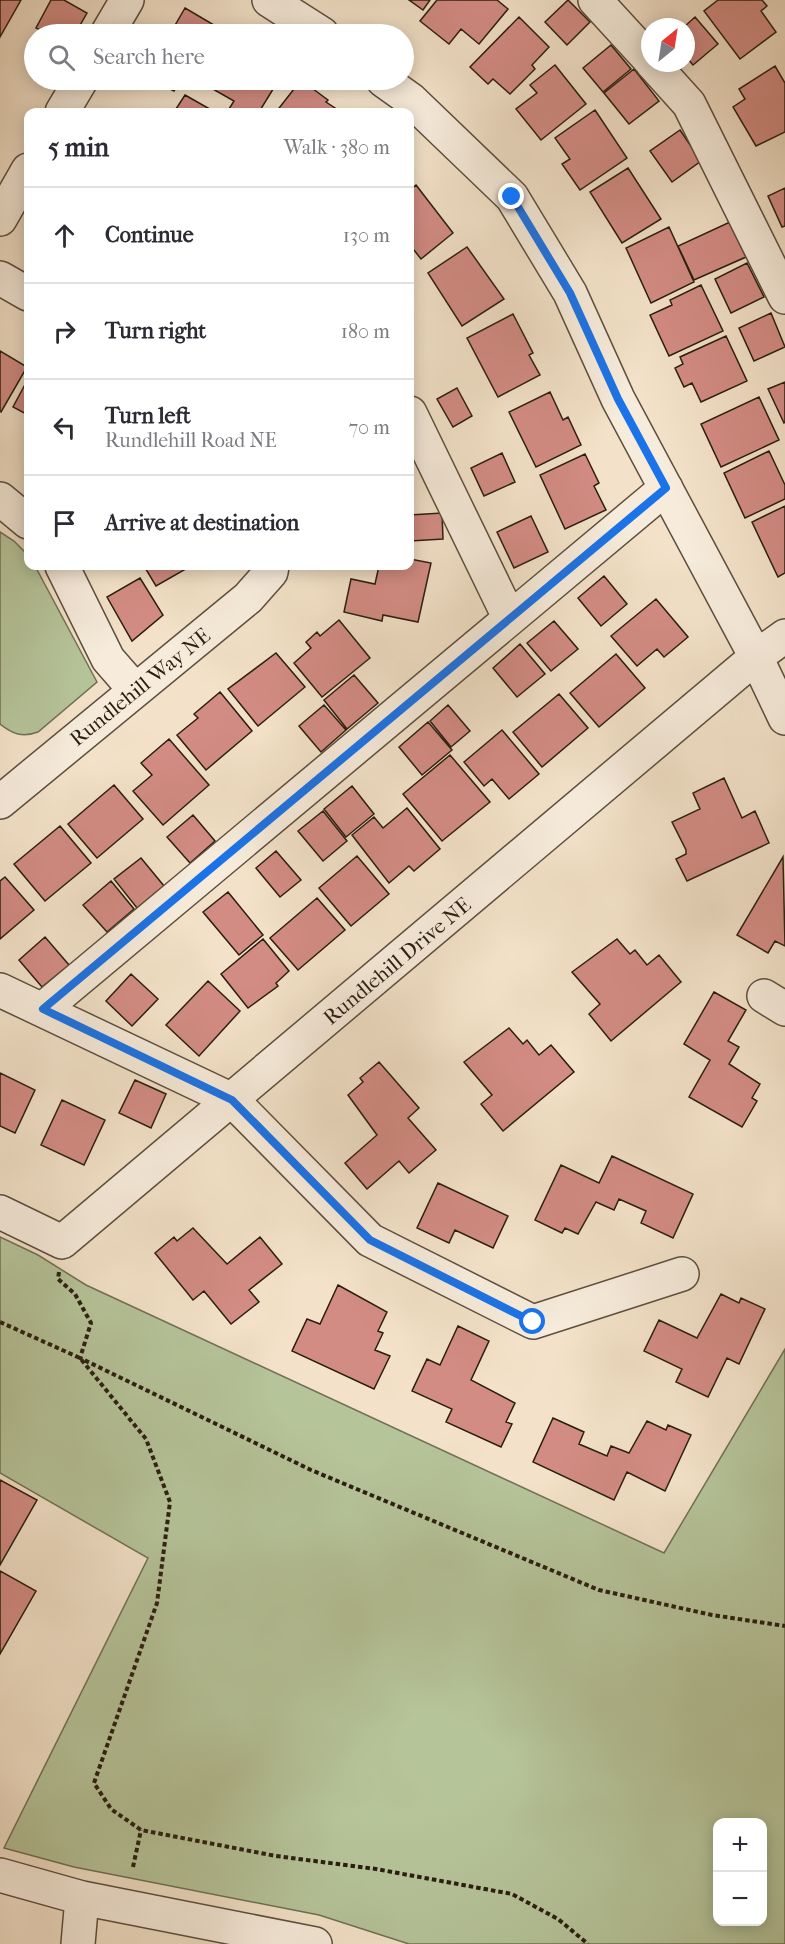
<!DOCTYPE html>
<meta charset="utf-8">
<style>
body{margin:0;font-family:"IM FELL French Canon",serif;background:#f2f2f3;color:#2b2b33}
.controls{position:absolute;right:18px;bottom:18px;display:grid;overflow:hidden;border-radius:12px;box-shadow:0 3px 15px #0003}
.controls button{width:54px;height:54px;display:grid;place-items:center;padding:0;border:0;border-bottom:2px solid #e1e1e2;background:#fff;color:#2b2b33;font:30px sans-serif}
.compass{position:absolute;left:641px;top:18px;width:54px;height:54px;border-radius:50%;background:#fff;box-shadow:0 3px 15px #0003;rotate:30deg}
.stop{position:absolute;width:18px;height:18px;margin:-14px;border:4px solid #1a73e8;border-radius:50%;background:#fff}
.stop.end{background:#1a73e8;border-color:#fff;box-shadow:0 2px 6px #0008}
.list{margin:0;padding:0;list-style:none}
h2{display:flex;justify-content:space-between;align-items:center;height:78px;margin:0;padding:0 24px;font-size:26px}
h2 small{font-size:20px;font-weight:400;color:#7c7c81}
.list li{display:grid;grid-template-columns:39px 1fr auto;gap:18px;align-items:center;box-sizing:border-box;height:96px;padding:0 24px;border-top:2px solid #e1e1e2}
.list b{display:block;font-size:22px;white-space:nowrap}
.list p{margin:0;font-size:20px;white-space:nowrap;color:#7c7c81}
.list em{font-size:20px;font-style:normal;color:#7c7c81}
.icon{flex:none;width:33px;height:33px;fill:none;stroke:currentColor;stroke-width:2;stroke-linecap:round;stroke-linejoin:round}
.map{position:relative;flex:none;width:785px;height:1944px;overflow:hidden}
.search{position:absolute;background:#fff;box-shadow:0 3px 15px #0003;left:24px;top:24px;width:390px;height:66px;display:flex;align-items:center;gap:15px;box-sizing:border-box;padding:0 21px;border-radius:33px;color:#7c7c81;font-size:22px}
.panel{position:absolute;background:#fff;box-shadow:0 3px 15px #0003;left:24px;top:108px;width:390px;height:462px;border-radius:12px}
.map>svg:first-child{display:block}
.green{fill:#b6c49a;stroke:#707156;stroke-width:1.5;fill-rule:evenodd}
.building{fill:#d38c84;stroke:#2a1e11;stroke-width:1.5}
.lines{fill:none;stroke-linecap:round;stroke-linejoin:round}
.minor-casing{stroke:#5c4f3f;stroke-width:36}
.path{stroke:#2a1e11;stroke-width:4;stroke-dasharray:4.5 3;stroke-linecap:butt}
.minor{stroke:#f7ecdc;stroke-width:33}
.route{stroke:#1a73e8;stroke-width:8}
.labels{text-anchor:middle;dominant-baseline:central;stroke-width:6;stroke-linejoin:round;paint-order:stroke}
.street-label{font-size:21px;fill:#2a1e11;stroke:#f7ecdc}
</style>
<div class="map">
<svg width="785" height="1944" viewBox="0 0 785 1944">
<rect width="100%" height="100%" fill="#f3e2c9"/>
<filter id="stains"><feTurbulence type="fractalNoise" baseFrequency=".00333" numOctaves="4"/><feColorMatrix values="0 0 0 0 .2 0 0 0 0 .09 0 0 0 0 .02 0 0 0 .5 -.17"/></filter>
<radialGradient id="worn" r=".72"><stop offset=".6" stop-color="#630" stop-opacity="0"/><stop offset="1" stop-color="#630" stop-opacity=".3"/></radialGradient>
<!-- green -->
<path class="green" d="M0 532 14 541 28 555V566H35L97 682 38 732C22 738 13 734 0 724Z
M0 1237 38 1255 86 1285 664 1553 785 1349V1944H409L319 1915 74 1867 4 1848 148 1558 0 1473ZM762 1822V1922H718V1822Z"/>
<!-- building -->
<path class="building" d="M0 0H21L0 37Z
M51 0H64L87 13 75 34H48L36 28Z
M409 0H430L423 10Z
M437 0H497L508 9 479 44 461 29 449 44 420 21Z
M568 0 590 22 567 45 545 22Z
M718 0H762L767 6 761 11 776 32 740 59 704 11Z
M185 8 214 25 209 34H170Z
M519 17 549 47 532 65 535 69 510 94 493 79 488 84 470 67Z
M695 17 718 44 693 65 686 57 684 27Z
M142 25 159 34H136Z
M611 45 631 69 603 92 583 68Z
M555 65 586 104 541 140 516 109 537 93 530 85Z
M775 66 785 83V132L756 146 733 107 745 99 739 89Z
M634 69 659 101 629 124 604 93Z
M153 80H181L174 91Z
M197 80H264L275 86 259 112H235L229 109 234 101Z
M301 80 328 100 326 102 341 112H276Z
M185 95 215 112H174Z
M595 110 627 158 580 190 562 164 570 159 555 138Z
M680 130 701 161 672 182 650 151Z
M628 168 661 219 622 243 590 192Z
M416 185 453 233 421 259 410 245V190Z
M785 188V226L782 227 768 196Z
M730 222 746 257 694 280 678 246Z
M669 227 694 282 651 303 626 248Z
M467 247 504 299 462 326 428 273Z
M747 263 764 297 731 313 715 279Z
M701 285 723 331 669 356 650 315 672 305 670 300Z
M771 313 785 347 754 361 739 328Z
M513 314 533 353 529 355 540 375 498 397 467 338Z
M726 336 747 381 701 402 692 383 684 387 675 368 683 364 680 357Z
M0 351 27 367 1 412 0 411Z
M28 379V415L13 407Z
M785 382V422L784 423 768 389Z
M457 388 472 416 453 427 437 399Z
M550 392 563 420 568 417 581 445 536 467 509 412Z
M759 397 779 440 721 467 701 424Z
M769 451 785 485V499L745 518 724 473Z
M502 453 515 482 484 496 471 468Z
M585 454 599 483 594 486 606 510 565 529 540 475Z
M785 506V573L778 577 752 522Z
M442 513 443 539 410 541V515Z
M531 516 548 552 514 568 497 532Z
M410 559 431 563 418 622 383 615 382 621 344 612 351 579 375 584 379 566H410Z
M144 566H191L156 586Z
M604 576 627 604 601 626 578 598Z
M140 578 163 615 132 641 107 597Z
M656 599 688 637 664 657 657 649 637 666 611 636Z
M339 620 370 658 322 697 294 663 311 648 306 642 317 632 320 636Z
M554 621 578 649 551 671 527 643Z
M520 644 545 674 517 697 493 668Z
M276 653 305 687 258 726 228 689Z
M616 654 645 688 599 727 570 693Z
M354 675 378 703 347 729 324 700Z
M220 692 252 731 206 770 177 735 198 718 194 714Z
M559 694 588 728 542 767 513 732Z
M324 705 346 730 321 752 299 726Z
M448 705 470 731 451 747 430 721Z
M428 722 452 750 422 775 399 747Z
M502 730 539 774 509 799 492 779 484 786 464 762Z
M169 739 209 785 163 825 133 791 152 775 141 763Z
M450 755 490 802 442 841 403 794Z
M724 778 742 818 755 811 769 843 687 881 676 859 686 854V850L672 822 700 809 693 793Z
M114 785 143 819 97 858 68 824Z
M352 786 374 814 346 837 324 809Z
M407 808 440 849 414 871 409 866 389 883 352 835 374 817 383 828Z
M323 811 347 841 323 861 298 831Z
M193 815 215 841 190 863 167 837Z
M60 826 91 863 45 901 14 864Z
M276 851 301 880 280 897 256 868Z
M357 856 389 894 351 926 319 888Z
M783 857 785 946 775 941 768 953 737 935Z
M141 858 164 886 137 908 114 879Z
M5 877 34 910 0 939V881Z
M111 881 134 909 107 932 83 905Z
M228 892 263 935 239 955 203 912Z
M317 898 345 930 298 970 270 938Z
M45 937 69 965 42 987 19 960Z
M263 939 289 971 276 983 278 986 248 1008 221 974Z
M617 939 630 954 635 950 647 965 659 955 681 982 611 1041 589 1014 600 1004 572 972Z
M131 974 158 999 132 1026 106 1001Z
M208 981 240 1011 199 1056 166 1025Z
M714 992 746 1010 728 1041 739 1047 729 1064 760 1084 752 1098 757 1101 742 1127 689 1097 710 1060 684 1044Z
M509 1028 523 1044 527 1040 539 1055 551 1045 574 1072 503 1131 481 1104 492 1095 464 1062Z
M379 1062 419 1108 408 1118 436 1150 409 1173 399 1161 367 1189 345 1163 377 1135 348 1095 363 1082 360 1078Z
M0 1073 35 1090 15 1133 0 1126Z
M135 1080 166 1094 151 1128 119 1113Z
M62 1100 105 1120 84 1165 41 1145Z
M612 1156 693 1194 673 1238 641 1223 646 1211 619 1199 614 1210 596 1202 578 1234 565 1228 562 1233 535 1220 561 1165 599 1183Z
M438 1183 508 1216 493 1248 455 1230 449 1243 417 1228Z
M193 1228 227 1264 260 1237 282 1264 249 1290 259 1302 231 1324 204 1291 193 1300 155 1253 174 1237 177 1241Z
M338 1285 387 1312 378 1331 383 1333 375 1350 390 1356 374 1389 292 1351 307 1319 320 1324Z
M721 1294 739 1303 741 1298 765 1309 739 1364 727 1358 708 1397 676 1382 682 1369 644 1351 659 1320 697 1338Z
M458 1326 489 1341 471 1380 515 1403 506 1422 512 1424 501 1447 446 1422 452 1409 412 1391 427 1359 440 1365Z
M553 1418 584 1432 579 1444 607 1456 611 1446 629 1453 647 1421 666 1430 668 1425 691 1435 665 1491 627 1472 614 1500 533 1462Z
M0 1480 37 1500 0 1565Z
M0 1571 36 1591 0 1654Z"/>
<g class="lines">
<!-- minor casing -->
<g class="minor-casing">
<path id="minor" d="M269 0 322 34
M595 0 650 60
M107 34 127 0
M652 63 689 104 785 297
M383 80 411 100 512 197 570 293 618 399 756 657 785 718
M62 112 81 80
M0 219 28 170
M0 278 28 294
M410 413 509 617
M0 499 28 522
M62 566 108 659 135 690
M0 802 248 598 271 572 272 566
M0 990 232 1100 370 1240 533 1322 682 1274
M764 996 785 1009
M43 1009 666 488
M0 1212 62 1242 756 657 785 636
M0 1875 82 1898 315 1944
M78 1944 82 1898"/>
</g>
<!-- path -->
<path class="path" d="M59 1272 58 1279 75 1294 91 1323 80 1358 311 1470 599 1590 712 1615 785 1626
M0 1322 80 1358 146 1439 170 1502 157 1603 94 1783 111 1809 141 1830 276 1856 376 1869 512 1894 558 1919 588 1944
M133 1867 141 1830"/>
<!-- minor -->
<use href="#minor" class="minor"/>
</g>
<g class="lines">
<!-- route -->
<path class="route" d="M512 197 570 293 618 399 666 488 43 1009 232 1100 370 1240 533 1322"/>
</g>
<g class="labels">
<!-- street labels -->
<g class="street-label">
<text transform="translate(140 687) rotate(-39)">Rundlehill Way NE</text>
<text transform="translate(397 961) rotate(-40)">Rundlehill Drive NE</text>
</g>
</g>
<rect width="100%" height="100%" filter="url(#stains)"/>
<rect width="100%" height="100%" fill="url(#worn)"/>
</svg>
<div class="controls">
<button>+</button>
<button>−</button>
</div>
<svg class="compass" viewBox="-18 -18 36 36"><path d="M0-13l5 13h-10z" fill="#e53935"/><path d="M0 13l5-13h-10z" fill="#7c7c81"/></svg>
<div class="stop" style="left:533px;top:1322px"></div>
<div class="stop end" style="left:512px;top:197px"></div>
<div class="search"><svg class="icon" aria-label="search" viewBox="0 0 24 24"><circle cx="10" cy="10" r="6"/><path d="M15 15l6 6"/></svg>Search here</div>
<section class="panel">
<h2>5 min<small>Walk · 380 m</small></h2>
<ul class="list">
<li><svg class="icon" aria-label="ahead" viewBox="0 0 24 24"><path d="M12 20V5M6 11l6-6 6 6"/></svg><div><b>Continue</b></div><em>130 m</em></li>
<li><svg class="icon" aria-label="right" viewBox="0 0 24 24"><path d="M7 20v-9h11M14 6l5 5-5 5"/></svg><div><b>Turn right</b></div><em>180 m</em></li>
<li><svg class="icon" aria-label="left" viewBox="0 0 24 24"><path d="M17 20v-9H6M10 6l-5 5 5 5"/></svg><div><b>Turn left</b><p>Rundlehill Road NE</p></div><em>70 m</em></li>
<li><svg class="icon" aria-label="arrive" viewBox="0 0 24 24"><path d="M6 21V4h12l-3 4 3 4H6"/></svg><div><b>Arrive at destination</b></div></li>
</ul>
</section>
</div>
